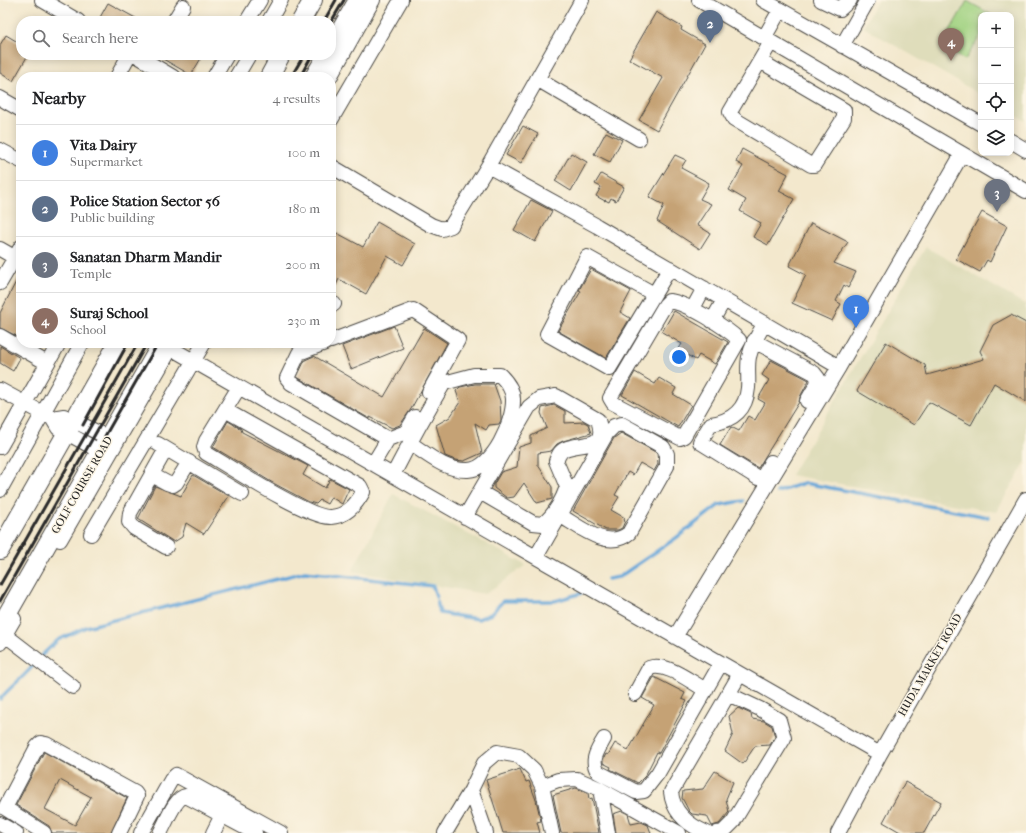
<!DOCTYPE html>
<meta charset="utf-8">
<style>
body{margin:0;font-family:"IM FELL French Canon",serif;background:#f2f2f2;color:#202124}
.controls{position:absolute;right:12px;top:12px;display:grid;overflow:hidden;border-radius:8px;box-shadow:0 2px 10px #0003}
.controls button{width:36px;height:36px;display:grid;place-items:center;padding:0;border:0;border-bottom:1px solid #e0e0e0;background:#fff;color:#202124;font:20px sans-serif}
.you{position:absolute;left:679px;top:357px;width:14px;height:14px;margin:-10px;border:3px solid #fff;border-radius:50%;background:#1a73e8;box-shadow:0 0 0 6px #1a73e833}
.badge{display:grid;place-items:center;width:26px;height:26px;border-radius:50%;background:#0b8043;color:#fff;font-size:13px;font-weight:700}
.pin{position:absolute;translate:-50% -33px;filter:drop-shadow(0 1px 2px #0008)}
.pin::after{content:'';position:absolute;top:21px;width:14px;height:12px;background:inherit;clip-path:polygon(0 0,100% 0,50% 100%)}
.list{margin:0;padding:0;list-style:none}
h2{display:flex;justify-content:space-between;align-items:center;height:52px;margin:0;padding:0 16px;font-size:17px}
h2 small{font-size:13px;font-weight:400;color:#757577}
.list li{display:grid;grid-template-columns:26px 1fr auto;gap:12px;align-items:center;box-sizing:border-box;height:56px;padding:0 16px;border-top:1px solid #e0e0e0}
.list b{display:block;font-size:15px;white-space:nowrap}
.list p{margin:0;font-size:13px;white-space:nowrap;color:#757577}
.list em{font-size:13px;font-style:normal;color:#757577}
.icon{flex:none;width:22px;height:22px;fill:none;stroke:currentColor;stroke-width:2;stroke-linecap:round;stroke-linejoin:round}
.map{position:relative;flex:none;width:1026px;height:833px;overflow:hidden}
.search{position:absolute;background:#fff;box-shadow:0 2px 10px #0003;left:16px;top:16px;width:320px;height:44px;display:flex;align-items:center;gap:10px;box-sizing:border-box;padding:0 14px;border-radius:16px;color:#757577;font-size:15px}
.panel{position:absolute;background:#fff;box-shadow:0 2px 10px #0003;left:16px;top:72px;width:320px;height:276px;border-radius:16px}
.map>svg:first-child{display:block}
.built{fill:#dfddbb}
.pitch{fill:#a0d281;stroke:#667e56}
.lines{fill:none;stroke-linecap:round;stroke-linejoin:round}
.stream{stroke:#66a6d9;stroke-width:3.5}
.building{fill:#c5a274;fill-rule:evenodd}
.minor-casing{stroke:#494743;stroke-width:16}
.major-casing{stroke:#494743;stroke-width:20}
.minor{stroke:#fff;stroke-width:14}
.major{stroke:#fff;stroke-width:18}
.rail{stroke:#2b2b2b;stroke-width:3}
.labels{text-anchor:middle;dominant-baseline:central;stroke-width:3;stroke-linejoin:round;paint-order:stroke}
.street-label{font-size:11px;fill:#2b2b2b;stroke:#fcf5e5}
</style>
<div class="map">
<svg width="1026" height="833" viewBox="0 0 1026 833">
<rect width="100%" height="100%" fill="#fcf5e5"/>
<filter id="ink" filterUnits="userSpaceOnUse"><feTurbulence type="fractalNoise" baseFrequency=".025" numOctaves="2"/><feDisplacementMap in="SourceGraphic" scale="8" xChannelSelector="R" yChannelSelector="G"/><feConvolveMatrix kernelMatrix="1 2 1 2 8 2 1 2 1" color-interpolation-filters="sRGB"/></filter>
<filter id="wash" filterUnits="userSpaceOnUse"><feTurbulence type="fractalNoise" baseFrequency=".012" numOctaves="4" result="noise"/><feDisplacementMap in="SourceGraphic" scale="16" xChannelSelector="R" yChannelSelector="G"/><feGaussianBlur stdDeviation="0.9" result="paint"/><feColorMatrix in="noise" values="0 0 0 0 0 0 0 0 0 0 0 0 0 0 0 0 0 1.4 0 .05"/><feComposite in="paint" operator="in"/></filter>
<g filter="url(#wash)">
<rect width="100%" height="100%" fill="#f3e8cd"/>
<!-- built -->
<path class="built" d="M878 0H1026V121L1011 113V15H981V95L863 27Z
M926 247 1026 305V461L996 512 791 475Z
M393 494 526 565 485 594 352 571Z"/>
<!-- pitch -->
<path class="pitch" d="M967 1 992 15H981V35L965 60 941 46Z"/>
<g class="lines">
<!-- stream -->
<path class="stream" d="M777 492 804 483 988 517
M608 579 619 577 676 538 719 505 743 501
M437 601 440 613 478 619 491 614 503 601H555L582 593
M40 657 58 640 86 627 305 572 433 586 436 597
M0 699C12 685 26 676 36 662"/>
</g>
<g id="blocks">
<!-- building -->
<path class="building" d="M108 3 141 21H98Z
M656 12 682 27 681 30 705 44 657 130 639 120 663 78 629 59Z
M6 35 21 44V55H28L13 81 0 73V45Z
M156 55H203L191 75Z
M523 126 538 134 521 163 506 155Z
M606 132 622 140 610 162 594 154Z
M742 149 788 174 779 191 794 199 768 245 753 237 761 223 740 211 746 200 729 190 743 166 736 162Z
M571 153 587 162 571 191 555 181Z
M675 155 686 160 681 168 709 183 700 199 711 204 697 225 710 233 700 249 657 221 664 205 649 197Z
M601 174 624 187 616 201 611 198 609 202 605 200V201L596 196 601 187 595 184Z
M531 200 552 211 535 242 514 230Z
M982 212 1007 226 990 262 987 260 980 272 956 259Z
M377 222 415 244 403 265 387 256 366 294 339 279 331 295V243L337 233 363 247Z
M811 223 848 242 834 263 856 272 848 288 844 285 836 301 841 304 832 321 792 303 806 275 789 266Z
M591 269 631 291 620 312 630 318 606 358 558 331 581 291 579 290Z
M21 272V338L0 328V313Z
M674 311 728 342 715 364 699 355 696 360 678 350 682 344 662 332Z
M1011 315 1026 323V402L994 383 971 425 929 402 914 425 857 391 886 342 925 365 927 375 984 359 980 351 993 325Z
M394 326 403 348 351 369 342 346Z
M424 328 447 343 411 409 400 425 392 428 370 417V419L297 377 305 360 314 356 384 397Z
M0 346 20 358 13 371 0 363Z
M771 360 809 380 800 397 799 402 758 468 720 445 731 427 739 431 748 416 755 420 765 403 758 399 769 380 762 375Z
M635 372 655 384 659 378 676 388 673 394 691 405 678 427 622 395Z
M475 384H494L500 401 501 420 499 424 489 425 486 430 475 423 482 453 464 461 455 460 445 456 436 425 450 417 460 402 456 391 460 387Z
M554 405 565 411V423L584 422 588 424 591 433 563 441 557 444 551 451 538 453V465L552 487V499L537 503 524 483 514 497 507 498 494 488V484L501 472 517 467 519 447 531 443V436L547 428 541 413 542 408Z
M228 421 241 429 242 432 308 466 303 475 325 488 330 479 349 489 342 504 331 497 327 504 320 500 316 504 309 502 273 483 213 447Z
M621 433 657 453 658 464 654 471 640 463 633 475 628 472 615 495 619 497 611 510 625 518 624 520 625 521 622 528 618 530H606L573 511 614 438Z
M193 475 229 496 204 534 186 523 182 537 174 542 138 519 155 486 181 496Z
M654 677 685 693 682 699 687 701 659 753 657 752 645 776 638 783 610 769 611 767 603 763V760L606 754 608 755 615 743 628 751 654 705 642 698Z
M738 708 751 714 752 719 764 721 772 726 775 737 770 745 755 746 743 764 725 751 733 734 729 716Z
M44 752 127 798 111 833H52L49 826 16 805ZM60 780 91 797 75 825 45 809Z
M520 769 526 782 529 781 536 800 541 821 537 822 540 833H503L498 817 486 780Z
M715 771 733 782 726 799 729 812 719 824 712 826 707 816 692 814 689 811 682 798 683 791 703 789Z
M905 782 941 802 924 833H902L883 822Z
M576 788 588 793 589 799 592 798 599 833H561L553 795Z
M622 811 628 814 631 824 641 822 648 825 651 833H616L613 814Z"/>
</g>
</g>
<g filter="url(#ink)">
<use href="#blocks" fill-opacity="0" stroke="#494743" stroke-width="1"/>
<g class="lines">
<!-- minor casing -->
<g class="minor-casing">
<path id="minor" d="M42 0 78 21
M699 0 1026 191
M763 0 981 124
M821 0 840 9 850 0
M174 21 183 6
M247 21 260 0
M269 21 281 0
M764 38 780 10
M842 46 868 0
M136 55 173 77
M760 61 844 110V118L814 165H811L734 119 730 112 771 42
M117 77 129 55
M214 77 227 55
M236 77 249 55
M330 77 373 0
M537 79 639 139
M0 98 21 110
M331 120 401 0
M1011 141 1026 150
M0 150 21 161
M331 166 431 225 442 229 451 226 488 166 582 0
M488 166 597 226 839 367
M0 249 14 257
M0 283 21 247
M654 294 587 257 547 334 609 369 670 268
M669 301C687 303 726 327 739 340L684 436 680 438 613 403 610 398 665 305Z
M331 303 334 304
M692 310 704 288
M712 321 724 300
M765 323C758 334 752 344 749 357 747 367 749 378 748 388 746 411 731 421 711 424L700 442 758 478 763 477 771 462
M0 336 47 363
M331 341 413 310 458 340 429 392
M754 341 814 373 818 378 817 384 807 401
M162 343 880 754
M325 343 299 353 287 378 291 383 388 439
M0 390 52 418 58 428 101 452
M225 410 206 441 204 447 206 453C228 466 310 519 331 517 346 516 356 505 363 492L360 486 225 410 239 387
M52 418 64 416 109 438
M158 444 242 494
M0 447 59 343
M373 464 388 439 406 432 415 417
M152 475 167 483 173 485 176 483 189 462
M393 475C409 444 426 413 444 383L474 375H500C507 382 513 390 513 399 514 421 493 469 468 470 446 471 428 455 410 443
M0 490 82 343
M465 517 529 407 539 399 556 396 598 420C608 450 582 442 565 449 560 451 558 456 556 461L567 487C562 501 554 515 543 524L533 523 480 492
M91 534 204 343
M60 540 174 343
M166 547 134 528 129 522 130 513 166 449
M536 557 607 433 614 426 622 424 663 447 667 454V466L629 533C608 551 580 527 561 516
M0 631 73 687
M675 637 839 367 962 154
M0 643 14 619
M635 694 649 668C667 662 689 681 706 690
M604 739C598 750 590 760 598 772L636 792 644 791 658 773 721 663
M542 786 552 833
M600 789 608 833
M471 790 486 833
M0 824 16 833
M44 833 5 808 37 747 41 743 46 744 135 793 137 796 119 833
M141 833 171 780 176 775 281 833
M160 833C166 823 175 797 186 796L255 833
M213 833 222 815
M445 833 471 790 484 763 497 752 519 756 534 770 542 786 558 780 577 779 600 789 679 833
M707 833C688 825 673 813 671 792L740 674
M717 833 723 832 733 822 784 738 779 720 760 709 728 694
M838 833 880 754 1026 499"/>
</g>
<!-- major casing -->
<g class="major-casing">
<path id="major" d="M301 21 313 0
M331 47 358 0
M269 77 281 55
M314 77 327 55
M0 550 118 343
M0 627 162 343"/>
</g>
<!-- minor -->
<use href="#minor" class="minor"/>
<!-- major -->
<use href="#major" class="major"/>
<!-- rail -->
<path class="rail" d="M324 21 336 0
M331 22 344 0
M291 77 304 55
M300 77 312 55
M83 425 128 343
M105 436 158 343
M0 585 138 343
M0 601 147 343"/>
</g>
</g>
<g class="labels">
<!-- street labels -->
<g class="street-label">
<text transform="translate(82 485) rotate(-60)">GOLF COURSE ROAD</text>
<text transform="translate(930 665) rotate(-60)">HUDA MARKET ROAD</text>
</g>
</g>
</svg>
<div class="controls">
<button>+</button>
<button>−</button>
<button><svg class="icon" aria-label="locate" viewBox="0 0 24 24"><circle cx="12" cy="12" r="6"/><path d="M12 2v4M12 18v4M2 12h4M18 12h4"/></svg></button>
<button><svg class="icon" aria-label="layers" viewBox="0 0 24 24"><path d="M12 4l9 5-9 5-9-5zM3 14l9 5 9-5"/></svg></button>
</div>
<div class="you"></div>
<div class="pin badge" style="left:856px;top:328px;background:#3f7fe0">1</div>
<div class="pin badge" style="left:710px;top:43px;background:#5c6f8a">2</div>
<div class="pin badge" style="left:997px;top:212px;background:#6b7280">3</div>
<div class="pin badge" style="left:951px;top:61px;background:#8d6e63">4</div>
<div class="search"><svg class="icon" aria-label="search" viewBox="0 0 24 24"><circle cx="10" cy="10" r="6"/><path d="M15 15l6 6"/></svg>Search here</div>
<section class="panel">
<h2>Nearby<small>4 results</small></h2>
<ul class="list">
<li><span class="badge" style="background:#3f7fe0">1</span><div><b>Vita Dairy</b><p>Supermarket</p></div><em>100 m</em></li>
<li><span class="badge" style="background:#5c6f8a">2</span><div><b>Police Station Sector 56</b><p>Public building</p></div><em>180 m</em></li>
<li><span class="badge" style="background:#6b7280">3</span><div><b>Sanatan Dharm Mandir</b><p>Temple</p></div><em>200 m</em></li>
<li><span class="badge" style="background:#8d6e63">4</span><div><b>Suraj School</b><p>School</p></div><em>230 m</em></li>
</ul>
</section>
</div>
